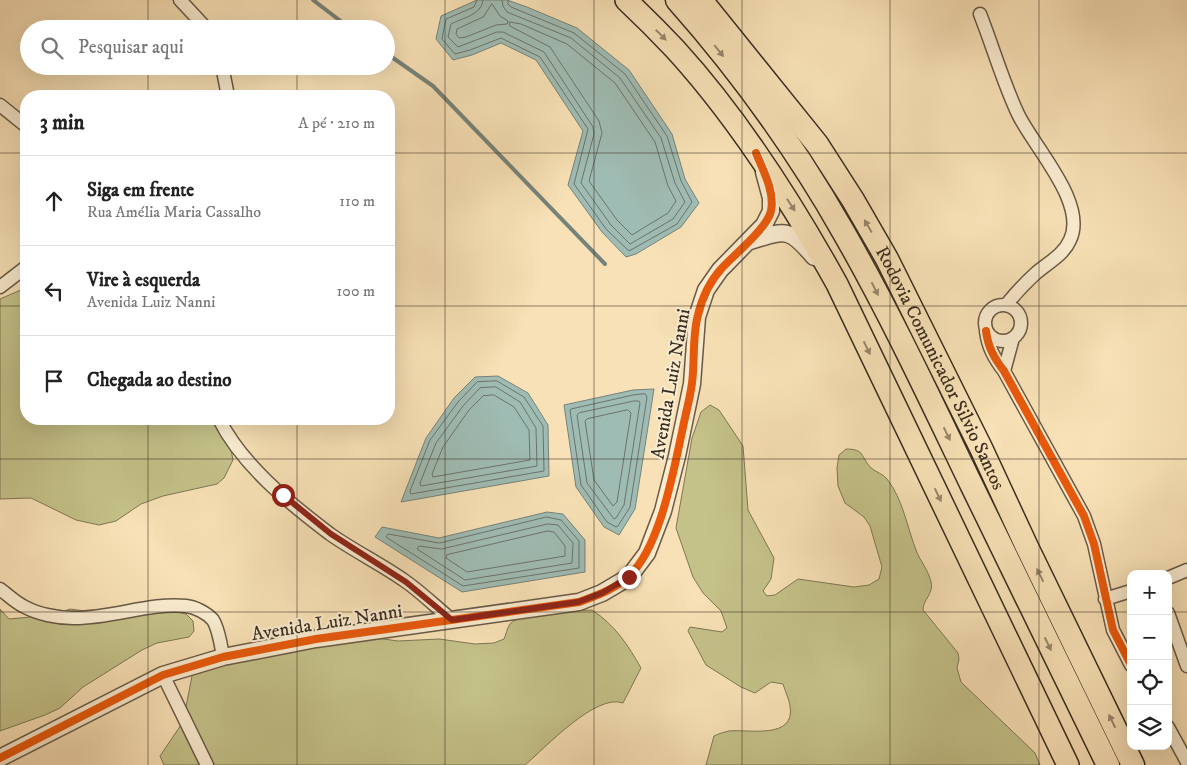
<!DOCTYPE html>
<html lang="pt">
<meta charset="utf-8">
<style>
body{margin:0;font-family:"IM FELL DW Pica",serif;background:#f6f6f6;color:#222}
.controls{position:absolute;right:15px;bottom:15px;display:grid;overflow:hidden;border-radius:10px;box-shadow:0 5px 20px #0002}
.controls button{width:45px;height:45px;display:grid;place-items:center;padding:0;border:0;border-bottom:1px solid #e0e0e0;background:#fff;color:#222;font:25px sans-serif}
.stop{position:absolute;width:15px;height:15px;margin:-11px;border:4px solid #8f2418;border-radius:50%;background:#fff}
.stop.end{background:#8f2418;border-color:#fff;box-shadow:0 1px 5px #0008}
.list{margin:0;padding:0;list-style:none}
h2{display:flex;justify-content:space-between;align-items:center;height:65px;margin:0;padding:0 20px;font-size:21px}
h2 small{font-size:16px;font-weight:400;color:#767676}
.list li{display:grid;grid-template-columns:32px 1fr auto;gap:15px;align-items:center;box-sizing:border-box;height:90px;padding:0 20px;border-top:1px solid #e0e0e0}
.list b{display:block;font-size:19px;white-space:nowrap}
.list p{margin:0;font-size:16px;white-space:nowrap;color:#767676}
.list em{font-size:16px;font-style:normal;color:#767676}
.icon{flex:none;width:28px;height:28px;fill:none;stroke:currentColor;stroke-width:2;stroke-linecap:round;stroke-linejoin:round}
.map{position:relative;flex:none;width:1187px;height:765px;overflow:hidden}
.search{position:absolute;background:#fff;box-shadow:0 5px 20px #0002;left:20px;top:20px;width:375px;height:55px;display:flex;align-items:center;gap:12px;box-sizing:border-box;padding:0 18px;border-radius:28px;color:#767676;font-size:19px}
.panel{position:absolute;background:#fff;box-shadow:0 5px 20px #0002;left:20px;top:90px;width:375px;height:335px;border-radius:20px}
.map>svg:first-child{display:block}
.green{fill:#c4c189;stroke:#7e7755}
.water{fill:#9fbcb4;stroke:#768379}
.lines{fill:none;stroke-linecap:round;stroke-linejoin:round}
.shore{stroke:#6c746a;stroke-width:1}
.stream{stroke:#768379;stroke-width:4}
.minor-casing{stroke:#695a46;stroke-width:15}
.tertiary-casing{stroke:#695a46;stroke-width:19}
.trunk-casing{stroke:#392d21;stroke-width:24}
.motorway-casing{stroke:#392d21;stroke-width:25}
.minor{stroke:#faecd0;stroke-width:12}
.tertiary{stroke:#faecd0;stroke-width:16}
.trunk{stroke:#f8e1b6;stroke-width:21}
.motorway{stroke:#f8e1b6;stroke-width:22}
.cycleway-casing{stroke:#faecd0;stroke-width:11}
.cycleway{stroke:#e8590c;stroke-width:8}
.oneway{fill:#98876c}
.route{stroke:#8f2418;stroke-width:6}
.grid{fill:none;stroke:#392d21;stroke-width:1;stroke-opacity:0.55}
.labels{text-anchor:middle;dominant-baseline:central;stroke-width:4;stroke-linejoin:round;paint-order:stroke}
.street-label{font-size:19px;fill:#392d21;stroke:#faecd0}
</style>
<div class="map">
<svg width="1187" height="765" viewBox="0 0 1187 765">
<rect width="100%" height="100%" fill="#f8e1b6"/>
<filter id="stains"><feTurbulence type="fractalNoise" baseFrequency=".004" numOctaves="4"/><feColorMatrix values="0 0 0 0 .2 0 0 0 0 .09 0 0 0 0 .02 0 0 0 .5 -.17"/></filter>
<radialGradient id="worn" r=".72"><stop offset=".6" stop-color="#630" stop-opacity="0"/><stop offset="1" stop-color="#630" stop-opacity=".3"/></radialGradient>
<!-- green -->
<path class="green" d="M23 289H26V419H218L229 439 233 460 224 478 217 484 163 496 141 504 116 521 99 525 76 520 31 498 0 499V299Z
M710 405 719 410 743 446 748 510 774 558 771 579 763 591 767 596 775 595 798 579 854 587 869 585 879 579 882 567 870 526 864 517 845 503 838 486 837 468 839 455 846 449C865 449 860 456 871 468 876 472 883 474 887 479 903 499 907 527 916 550 920 561 929 571 931 582 934 594 923 599 923 610L958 653 959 659 957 668 961 682 1035 753 1040 765H706L714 736C718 734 724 732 729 731 748 729 796 740 790 706 789 699 785 691 783 684L771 682 755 693 741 687 706 665 688 631 690 627 722 632 727 628 721 611 703 593 693 577 676 528 692 438 701 412Z
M0 609 9 619 53 615 70 609 108 614 178 612 186 614 193 621 194 631 189 637 157 643 142 650 83 687 60 708 45 715 0 731Z
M592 610C615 625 628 645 641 668L623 703C596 693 545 748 525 765H164L160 756 183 722 192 676 200 664 255 645 297 627 398 641 439 639 475 644 494 643 504 639C506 635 507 628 510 624 522 610 574 611 592 610Z"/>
<!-- water -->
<path class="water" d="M477 0H507L527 7 577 28 629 70 672 134 685 179 699 203 681 227 636 254 626 257 602 232 568 185 583 131 536 60 501 43 472 55 453 60 436 39 441 16Z
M498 376 528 393 548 425 549 476 401 502 426 438 454 398 475 377Z
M654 389 635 509 619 535 604 527 576 487 564 405 633 390Z
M547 512 563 514 585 540V572L462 592 375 537 382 527 439 538Z"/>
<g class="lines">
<!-- shore -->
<path class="shore" d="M477 0 474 7 446 19 442 39 455 54 470 50 501 38 540 57 588 129 574 184 606 229 629 251 677 224 692 202 681 181 667 136 625 74 574 33 511 7 508 4V0
M483 0C482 15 462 18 451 24L448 37 458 47 497 32H503L544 52 593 127 594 134 581 183 611 225 630 244 673 219 685 202 675 183 661 138 620 78 571 38 507 12 503 6 502 0
M492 4 500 16 508 21 507 24 496 25 466 37 459 38 456 34 457 29 483 17Z
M510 22 521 24 567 44 615 83 655 142 668 186 676 201 668 213 632 235 617 220 589 181 602 133 599 121 550 47 510 26Z
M497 381 524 397 543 426 544 471 411 494 410 491 430 440 458 402 477 382Z
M496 387 520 402 536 428 537 466 421 486 420 483 436 443 463 406 480 388Z
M645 394 647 397 630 507 618 526 616 527 607 522 581 485 570 410 571 409 633 395Z
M494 395 514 407 529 430 530 460 433 477 432 474 443 447 469 410 483 396Z
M634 401H639L640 403 624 505 616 518 614 519 587 483 577 415 579 413Z
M628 410 631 413 617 502 613 506 594 480 585 421 587 419Z
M547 517 561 520 579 541V568L463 586 386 537 388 534 439 543Z
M548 524 558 525 573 543 572 563 465 580 417 549 419 546 441 549Z
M548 531 554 532 565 546V556L467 572 446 558 447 555Z"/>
<!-- stream -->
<path class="stream" d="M313 0 351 29
M386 53 433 86 605 264"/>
<!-- minor casing -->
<g class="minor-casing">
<path id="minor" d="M180 0 207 29
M980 14C993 47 1003 82 1018 114 1033 146 1088 203 1070 240 1063 256 1047 263 1035 274 1024 284 1015 294 1006 305
M222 66 228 96
M0 105 26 126
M0 287 26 267
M985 323a18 18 0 1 1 36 0a18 18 0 1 1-36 0Z
M986 331C988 347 994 358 1004 371L1084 516 1094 544 1113 630 1131 665
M1004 371 1013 338
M219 419C242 465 289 503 330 534 354 551 381 564 405 581 421 592 436 607 452 620
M1168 578 1187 570
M0 589C8 595 16 603 25 607 38 614 57 618 73 618 110 619 151 602 186 606 195 607 207 613 213 620 219 630 221 645 223 657
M1105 599 1131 591
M1168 613 1187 666
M163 675 207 765
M1168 727 1187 762"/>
</g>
<!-- tertiary casing -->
<g class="tertiary-casing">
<path id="tertiary" d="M750 241C786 230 789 227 814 257
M0 758 163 675 223 657 316 639 579 602 602 593 629 577 647 553 663 511 677 456 692 384 697 317 706 290 720 270 764 225 771 211V198L764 172"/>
</g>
<!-- trunk casing -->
<g class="trunk-casing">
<path id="trunk" d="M626 0C643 16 659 32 675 49 739 119 791 201 837 284L1068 765"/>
</g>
<!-- motorway casing -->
<g class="motorway-casing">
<g id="motorway">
<path d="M677 0C740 71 797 150 844 233 891 315 931 401 972 486 1017 579 1062 672 1108 765"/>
<path id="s1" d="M701 0 817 144 853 200 887 259 981 448 1027 547 1133 765"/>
</g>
</g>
<!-- minor -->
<use href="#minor" class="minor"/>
<!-- tertiary -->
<use href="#tertiary" class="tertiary"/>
<!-- trunk -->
<use href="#trunk" class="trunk"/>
<!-- motorway -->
<use href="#motorway" class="motorway"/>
<!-- cycleway casing -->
<g class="cycleway-casing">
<path id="cycleway" d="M986 331C988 347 994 358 1004 371L1084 516 1094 544 1113 630 1131 665
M0 758 163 675 223 657 316 639 579 602C595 596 616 589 629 576 660 547 673 473 682 432 685 416 690 399 692 383 695 361 692 337 698 315 702 298 710 281 722 268 735 254 767 228 771 211 775 192 763 170 756 153"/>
</g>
<!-- cycleway -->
<use href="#cycleway" class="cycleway"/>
</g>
<!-- one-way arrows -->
<defs><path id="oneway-solid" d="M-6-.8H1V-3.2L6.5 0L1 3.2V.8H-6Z" transform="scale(1.25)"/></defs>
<g class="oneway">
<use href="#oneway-solid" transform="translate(661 35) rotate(45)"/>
<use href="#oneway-solid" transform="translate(719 51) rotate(51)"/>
<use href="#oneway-solid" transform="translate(791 205) rotate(57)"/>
<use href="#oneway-solid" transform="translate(868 226) rotate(-120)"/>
<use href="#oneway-solid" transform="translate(875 289) rotate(63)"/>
<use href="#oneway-solid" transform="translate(867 348) rotate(64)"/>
<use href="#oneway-solid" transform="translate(947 434) rotate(64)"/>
<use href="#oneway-solid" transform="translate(938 495) rotate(64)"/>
<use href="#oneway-solid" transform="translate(1040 575) rotate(-116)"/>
<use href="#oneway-solid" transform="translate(1048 644) rotate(64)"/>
<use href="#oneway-solid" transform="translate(1112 721) rotate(-116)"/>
</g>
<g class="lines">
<!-- route -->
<path class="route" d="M283 495 331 534 406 582 452 620 578 602 602 593 629 577"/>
</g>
<!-- grid -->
<path class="grid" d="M148 0V29M297 0V29M445 0V765M594 0V765M742 0V765M890 0V765M1039 0V765M148 66V96M297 66V96M0 153H26M389 153H1187M0 306H26M389 306H1187M148 419V765M297 419V765M0 459H1187M0 612H1131M1168 612H1187"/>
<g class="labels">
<!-- street labels -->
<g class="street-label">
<text stroke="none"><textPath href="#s1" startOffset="441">Rodovia Comunicador Silvio Santos</textPath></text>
<text transform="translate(671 384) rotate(-80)">Avenida Luiz Nanni</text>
<text transform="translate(327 623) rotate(-9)">Avenida Luiz Nanni</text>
</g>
</g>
<rect width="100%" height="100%" filter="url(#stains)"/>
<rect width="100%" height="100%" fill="url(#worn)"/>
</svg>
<div class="controls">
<button>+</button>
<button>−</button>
<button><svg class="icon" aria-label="locate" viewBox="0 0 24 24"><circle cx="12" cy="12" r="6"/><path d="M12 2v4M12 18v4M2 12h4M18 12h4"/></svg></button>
<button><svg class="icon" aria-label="layers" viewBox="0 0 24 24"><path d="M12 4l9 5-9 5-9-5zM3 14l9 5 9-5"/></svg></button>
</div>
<div class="stop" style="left:283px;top:495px"></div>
<div class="stop end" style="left:629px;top:577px"></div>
<div class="search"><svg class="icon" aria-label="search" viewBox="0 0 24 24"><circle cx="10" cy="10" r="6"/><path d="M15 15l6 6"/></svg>Pesquisar aqui</div>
<section class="panel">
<h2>3 min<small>A pé · 210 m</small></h2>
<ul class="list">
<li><svg class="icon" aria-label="ahead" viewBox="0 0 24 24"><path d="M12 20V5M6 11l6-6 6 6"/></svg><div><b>Siga em frente</b><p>Rua Amélia Maria Cassalho</p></div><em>110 m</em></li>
<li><svg class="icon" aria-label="left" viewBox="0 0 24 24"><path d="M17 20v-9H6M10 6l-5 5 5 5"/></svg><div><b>Vire à esquerda</b><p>Avenida Luiz Nanni</p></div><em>100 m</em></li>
<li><svg class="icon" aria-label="arrive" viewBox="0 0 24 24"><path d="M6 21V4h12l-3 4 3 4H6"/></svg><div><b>Chegada ao destino</b></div></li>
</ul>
</section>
</div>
